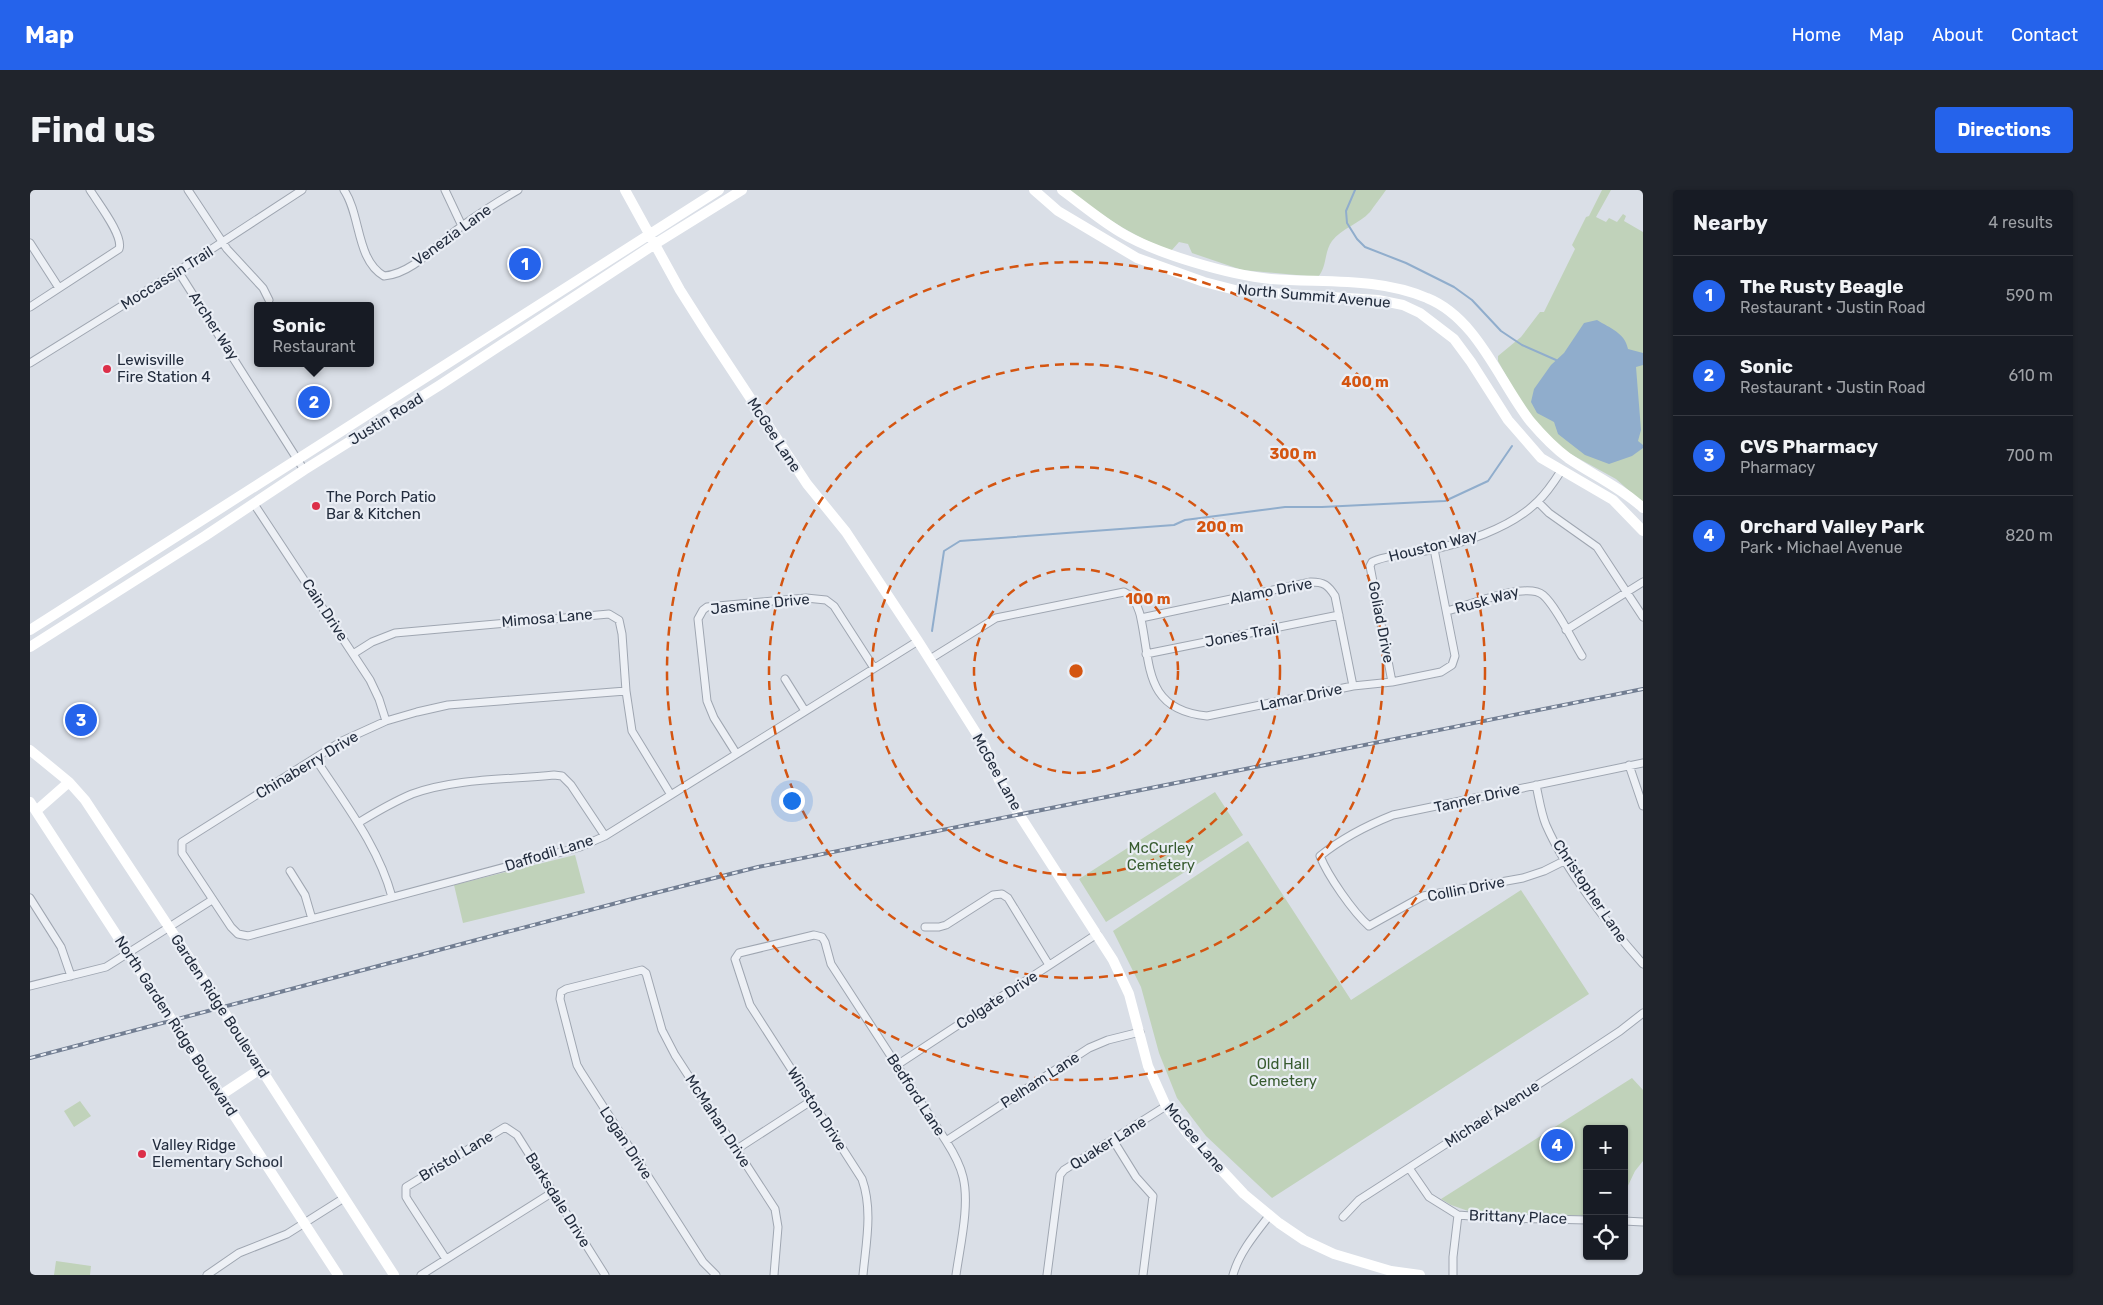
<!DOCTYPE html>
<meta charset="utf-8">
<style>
body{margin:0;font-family:Rubik,sans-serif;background:#20242c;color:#f1f3f6}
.controls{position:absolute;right:15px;bottom:15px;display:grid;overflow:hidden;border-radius:5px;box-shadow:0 1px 4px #0004}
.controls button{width:45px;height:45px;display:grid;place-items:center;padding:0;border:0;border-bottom:1px solid #363941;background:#171b24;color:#f1f3f6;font:25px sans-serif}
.you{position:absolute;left:761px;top:610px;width:18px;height:18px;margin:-12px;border:4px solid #fff;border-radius:50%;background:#1a73e8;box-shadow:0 0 0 8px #1a73e833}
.badge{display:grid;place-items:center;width:32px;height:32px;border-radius:50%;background:#2563eb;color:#fff;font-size:16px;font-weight:700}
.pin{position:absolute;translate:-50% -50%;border:2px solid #fff;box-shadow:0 1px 5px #0006}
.popup{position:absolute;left:224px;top:112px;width:120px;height:65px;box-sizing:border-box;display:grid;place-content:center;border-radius:5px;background:#171b24;filter:drop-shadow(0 1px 4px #0005);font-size:16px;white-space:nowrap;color:#9ea1a6}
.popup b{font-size:19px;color:#f1f3f6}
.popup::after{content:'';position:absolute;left:50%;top:100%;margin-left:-10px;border:10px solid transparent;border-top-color:#171b24}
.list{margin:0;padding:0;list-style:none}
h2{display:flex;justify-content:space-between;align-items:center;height:65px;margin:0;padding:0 20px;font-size:21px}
h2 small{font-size:16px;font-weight:400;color:#9ea1a6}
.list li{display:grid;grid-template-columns:32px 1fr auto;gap:15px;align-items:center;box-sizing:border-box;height:80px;padding:0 20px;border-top:1px solid #363941}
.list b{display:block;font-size:19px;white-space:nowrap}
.list p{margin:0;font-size:16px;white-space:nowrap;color:#9ea1a6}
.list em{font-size:16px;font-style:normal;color:#9ea1a6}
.icon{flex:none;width:28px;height:28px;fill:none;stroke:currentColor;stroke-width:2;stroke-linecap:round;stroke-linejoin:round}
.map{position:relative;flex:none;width:1613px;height:1085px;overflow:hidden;border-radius:5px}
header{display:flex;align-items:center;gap:30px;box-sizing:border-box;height:70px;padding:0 25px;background:#2563eb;color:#fff}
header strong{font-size:24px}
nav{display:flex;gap:28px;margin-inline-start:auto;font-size:18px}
.intro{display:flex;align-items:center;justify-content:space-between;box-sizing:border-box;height:120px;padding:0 30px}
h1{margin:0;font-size:35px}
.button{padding:12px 22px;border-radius:5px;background:#2563eb;color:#fff;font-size:18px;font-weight:700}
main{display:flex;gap:30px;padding:0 30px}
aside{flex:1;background:#171b24;border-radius:5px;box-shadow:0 1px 4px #0004}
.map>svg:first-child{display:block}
.green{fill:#c0d2ba}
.water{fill:#90adcc}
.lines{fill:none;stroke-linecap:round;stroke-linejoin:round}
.stream{stroke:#90adcc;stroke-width:2}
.street-casing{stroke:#9fa6b1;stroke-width:9}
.street{stroke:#edf0f5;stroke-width:7}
.secondary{stroke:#fff;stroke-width:10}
.rail-casing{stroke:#727e92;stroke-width:4}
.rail{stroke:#eaeef5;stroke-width:2;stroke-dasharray:5.5;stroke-linecap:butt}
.ring{fill:none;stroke:#d45511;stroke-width:2.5;stroke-dasharray:9 6}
.poi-dot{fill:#dc2f49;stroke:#eaeef5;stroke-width:2}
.labels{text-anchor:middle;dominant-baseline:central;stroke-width:4.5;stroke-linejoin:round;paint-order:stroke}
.street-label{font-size:15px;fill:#232d3e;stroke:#eaeef5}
.poi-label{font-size:15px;fill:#232d3e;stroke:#eaeef5;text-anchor:start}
.park-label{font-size:15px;fill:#375b2f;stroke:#eaeef5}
.centre{fill:#d45511;stroke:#eaeef5;stroke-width:2.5}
.ring-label{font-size:15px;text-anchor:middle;font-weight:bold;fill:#d45511;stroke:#eaeef5;stroke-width:4.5;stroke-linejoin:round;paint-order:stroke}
</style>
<header>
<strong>Map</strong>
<nav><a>Home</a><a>Map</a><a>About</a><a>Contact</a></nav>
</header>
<div class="intro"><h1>Find us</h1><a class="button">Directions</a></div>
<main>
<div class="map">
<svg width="1613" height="1085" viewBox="0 0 1613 1085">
<rect width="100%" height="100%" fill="#dadfe7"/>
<!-- green -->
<path class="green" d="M1038 0H1356C1351 7 1345 15 1340 22 1329 34 1312 38 1302 51 1294 62 1297 77 1288 87L1212 80 1162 63 1158 54 1149 52 1141 61C1100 45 1073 26 1038 0Z
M1572 0H1581L1566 27 1576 32 1579 28 1587 32 1593 24 1596 26 1594 31 1613 42V313L1586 289 1535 261 1518 246 1494 218 1468 171V166L1491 147 1510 122H1514L1545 59 1542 55 1556 27 1559 26Z
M1185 602 1213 645 1076 732 1049 689Z
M1218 651 1321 810 1491 700 1559 804 1242 1008 1176 946 1147 908 1129 863 1111 797 1083 741Z
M545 665 555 703 433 733 424 695Z
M1602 888 1613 900V971L1605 981 1594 1004V939H1557V1026L1444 1023 1421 1015 1411 1009Z
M50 911 61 926 44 937 34 921Z
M26 1071 61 1076 60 1085H24Z"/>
<!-- water -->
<path class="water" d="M1567 130C1580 138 1595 143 1598 159L1613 163V175L1606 177 1611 240 1608 251 1613 255V258L1602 266 1579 274 1555 265 1528 244 1524 232 1507 223 1501 212 1504 199 1521 175 1534 163 1554 133Z"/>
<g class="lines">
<!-- stream -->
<path class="stream" d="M1325 0 1316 21 1317 33 1327 49 1335 57 1376 73 1424 97 1442 110 1471 141 1492 155 1526 170
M902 441 914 361 930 351 1144 335 1155 330 1255 317H1292L1415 311 1458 291 1482 256"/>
<!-- street casing -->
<g class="street-casing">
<path id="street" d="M158 0 197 59 233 98 239 110
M314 0C331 25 326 70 354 86 383 84 409 52 432 36 450 23 469 11 488 0
M415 0 432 36
M0 53 29 98
M148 81 274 280
M0 117 89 59C94 46 68 13 60 0
M0 173 148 81 272 0
M1508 312 1519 323 1567 357 1613 427
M224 314 340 490 349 509 356 531
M1417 421C1438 416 1496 391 1513 405 1526 416 1542 450 1552 466
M1111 428 1281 392C1294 392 1298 395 1305 406L1323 496
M1536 440 1613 392
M323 464 342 452 365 443 579 424 589 430 592 444 596 501 602 541 641 605
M1116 464 1309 425
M900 469 966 428 1094 402 1103 407C1106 414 1110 421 1111 429 1121 475 1114 520 1177 526L1323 496 1362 492 1411 482 1422 475 1425 466 1404 359
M755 489 775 521
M1362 492 1340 376 1342 372C1355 365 1380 364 1395 361 1431 354 1480 339 1507 312 1517 303 1524 292 1531 281
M596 501 418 515 387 522 356 531 312 551 152 652V663L201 737 208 744 218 746 550 657 575 646 888 451
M706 563 684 528 677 511 668 429 673 420 677 417 776 408 796 410 804 416 844 478
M285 568C314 613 348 655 362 707
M1599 575 1613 616
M1506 595C1509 608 1511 623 1516 635 1536 681 1580 737 1613 774
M328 633C346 622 363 612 382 604 427 588 477 590 524 585L532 586 541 595 575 646
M1536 670 1514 681 1493 688 1393 706 1339 736C1323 722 1298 686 1290 666 1311 649 1338 635 1363 625L1613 573
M260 681 275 705 282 729
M0 708 31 757 41 786
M895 737H909L916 735 963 705 972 704 978 708 1019 775
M0 796 76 777 182 710
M867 875 1067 744
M1083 950 1106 987 1123 1006 1113 1085
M916 951 1059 858 1078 850 1110 842
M707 959 781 911
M1379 978 1399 1007 1428 1025 1466 1028 1557 1030
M1313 1027 1329 1010 1546 870 1590 841 1613 823
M1594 1031 1613 1032
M416 1069 379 1012 376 1007V997L475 937 487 945 575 1085
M177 1085 209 1063 257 1044 314 1008
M391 1085 523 1002
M686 1085 673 1072 551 882 547 875 530 809 531 802 536 799 612 780 616 783 632 840 645 865 745 1019 748 1037 744 1085
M833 1085C836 1053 843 1020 832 989L720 815 705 769 709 763 784 745 792 747 795 752 801 774 916 951C923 962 930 974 933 987 940 1015 930 1056 926 1085
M1017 1085 1030 985 1034 980 1136 916
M1203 1085C1209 1063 1225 1044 1239 1026
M1423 1085V1067L1428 1025"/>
</g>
<!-- street -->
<use href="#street" class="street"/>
<!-- secondary -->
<path class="secondary" d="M595 0 650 100 676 141 777 294 816 342 888 451 955 557 969 590 987 621 1083 770 1099 804 1118 876 1136 916 1158 944 1214 1004 1249 1033 1274 1050 1304 1064 1361 1081 1390 1085
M1004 0 1028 21 1107 68 1174 92 1209 101 1348 110 1373 115 1390 123 1424 149 1441 172 1478 230 1511 268 1583 310 1613 341
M1032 0C1051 14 1070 30 1090 42 1126 64 1200 85 1241 89 1294 93 1348 87 1397 108 1447 128 1469 191 1500 231 1511 244 1523 257 1538 268 1563 285 1590 297 1613 318
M0 440 689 0
M0 457 175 346 274 280 410 195 625 54 712 0
M0 560 39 592 55 610 162 772 364 1085
M0 612 308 1085
M6 621 39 592
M191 905 230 879"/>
<!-- rail casing -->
<g class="rail-casing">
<path id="rail" d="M0 868 617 705 728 677 1613 499"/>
</g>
<!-- rail -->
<use href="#rail" class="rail"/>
</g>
<!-- distance rings -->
<g class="ring">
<circle cx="1046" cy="481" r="102"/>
<circle cx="1046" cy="481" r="204"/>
<circle cx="1046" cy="481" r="307"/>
<circle cx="1046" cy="481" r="409"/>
</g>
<!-- markers -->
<g class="poi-dot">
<circle cx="77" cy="179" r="5"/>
<circle cx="286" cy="316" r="5"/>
<circle cx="112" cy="964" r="5"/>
</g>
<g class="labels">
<!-- street labels -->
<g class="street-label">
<text transform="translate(422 45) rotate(-36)">Venezia Lane</text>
<text transform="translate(137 88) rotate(-32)">Moccassin Trail</text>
<text transform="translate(1284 106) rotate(5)">North Summit Avenue</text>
<text transform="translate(184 136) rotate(57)">Archer Way</text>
<text transform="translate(356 229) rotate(-32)">Justin Road</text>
<text transform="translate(744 245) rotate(57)">McGee Lane</text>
<text transform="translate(1403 356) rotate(-14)">Houston Way</text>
<text transform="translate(1241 401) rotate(-11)">Alamo Drive</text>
<text transform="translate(1457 410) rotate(-16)">Rusk Way</text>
<text transform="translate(730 414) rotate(-6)">Jasmine Drive</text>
<text transform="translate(295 420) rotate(57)">Cain Drive</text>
<text transform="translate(517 428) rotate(-5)">Mimosa Lane</text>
<text transform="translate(1351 432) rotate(79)">Goliad Drive</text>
<text transform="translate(1212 445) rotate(-11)">Jones Trail</text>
<text transform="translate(1271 507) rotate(-12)">Lamar Drive</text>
<text transform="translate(277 575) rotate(-31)">Chinaberry Drive</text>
<text transform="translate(967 582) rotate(61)">McGee Lane</text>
<text transform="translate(1447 608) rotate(-13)">Tanner Drive</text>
<text transform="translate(519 663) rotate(-17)">Daffodil Lane</text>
<text transform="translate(1436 699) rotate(-11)">Collin Drive</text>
<text transform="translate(1560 701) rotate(56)">Christopher Lane</text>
<text transform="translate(967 810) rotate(-33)">Colgate Drive</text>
<text transform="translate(190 816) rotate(57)">Garden Ridge Boulevard</text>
<text transform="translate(146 836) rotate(57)">North Garden Ridge Boulevard</text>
<text transform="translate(1010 890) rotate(-33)">Pelham Lane</text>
<text transform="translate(886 905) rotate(57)">Bedford Lane</text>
<text transform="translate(787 919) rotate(57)">Winston Drive</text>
<text transform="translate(1462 924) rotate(-33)">Michael Avenue</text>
<text transform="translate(688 931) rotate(57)">McMahan Drive</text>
<text transform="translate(1165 948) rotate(50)">McGee Lane</text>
<text transform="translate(596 953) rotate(57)">Logan Drive</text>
<text transform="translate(1078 953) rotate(-32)">Quaker Lane</text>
<text transform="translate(426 966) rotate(-31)">Bristol Lane</text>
<text transform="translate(528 1010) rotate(58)">Barksdale Drive</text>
<text transform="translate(1488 1027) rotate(2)">Brittany Place</text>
</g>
<!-- poi labels -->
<g class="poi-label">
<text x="87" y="170">Lewisville<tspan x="87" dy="17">Fire Station 4</tspan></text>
<text x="296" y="307">The Porch Patio<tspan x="296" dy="17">Bar &amp; Kitchen</tspan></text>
<text x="122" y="955">Valley Ridge<tspan x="122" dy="17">Elementary School</tspan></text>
</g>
<!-- park labels -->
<g class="park-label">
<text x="1131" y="658">McCurley<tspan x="1131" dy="17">Cemetery</tspan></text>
<text x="1253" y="874">Old Hall<tspan x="1253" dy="17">Cemetery</tspan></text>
</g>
</g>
<circle cx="1046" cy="481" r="8" class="centre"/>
<g class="ring-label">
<text x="1335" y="197">400 m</text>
<text x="1263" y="269">300 m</text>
<text x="1190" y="342">200 m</text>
<text x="1118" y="414">100 m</text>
</g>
</svg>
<div class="controls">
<button>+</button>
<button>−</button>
<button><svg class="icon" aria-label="locate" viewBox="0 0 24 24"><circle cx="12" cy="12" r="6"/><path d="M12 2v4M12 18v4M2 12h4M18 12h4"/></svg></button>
</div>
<div class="you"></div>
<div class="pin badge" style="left:495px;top:74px">1</div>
<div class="pin badge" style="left:284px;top:212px">2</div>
<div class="popup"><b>Sonic</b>Restaurant</div>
<div class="pin badge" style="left:51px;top:530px">3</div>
<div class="pin badge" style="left:1527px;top:955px">4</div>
</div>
<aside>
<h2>Nearby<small>4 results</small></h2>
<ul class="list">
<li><span class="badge">1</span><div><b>The Rusty Beagle</b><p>Restaurant · Justin Road</p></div><em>590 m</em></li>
<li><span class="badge">2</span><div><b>Sonic</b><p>Restaurant · Justin Road</p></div><em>610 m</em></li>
<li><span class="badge">3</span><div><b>CVS Pharmacy</b><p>Pharmacy</p></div><em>700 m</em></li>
<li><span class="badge">4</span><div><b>Orchard Valley Park</b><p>Park · Michael Avenue</p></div><em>820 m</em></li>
</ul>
</aside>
</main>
